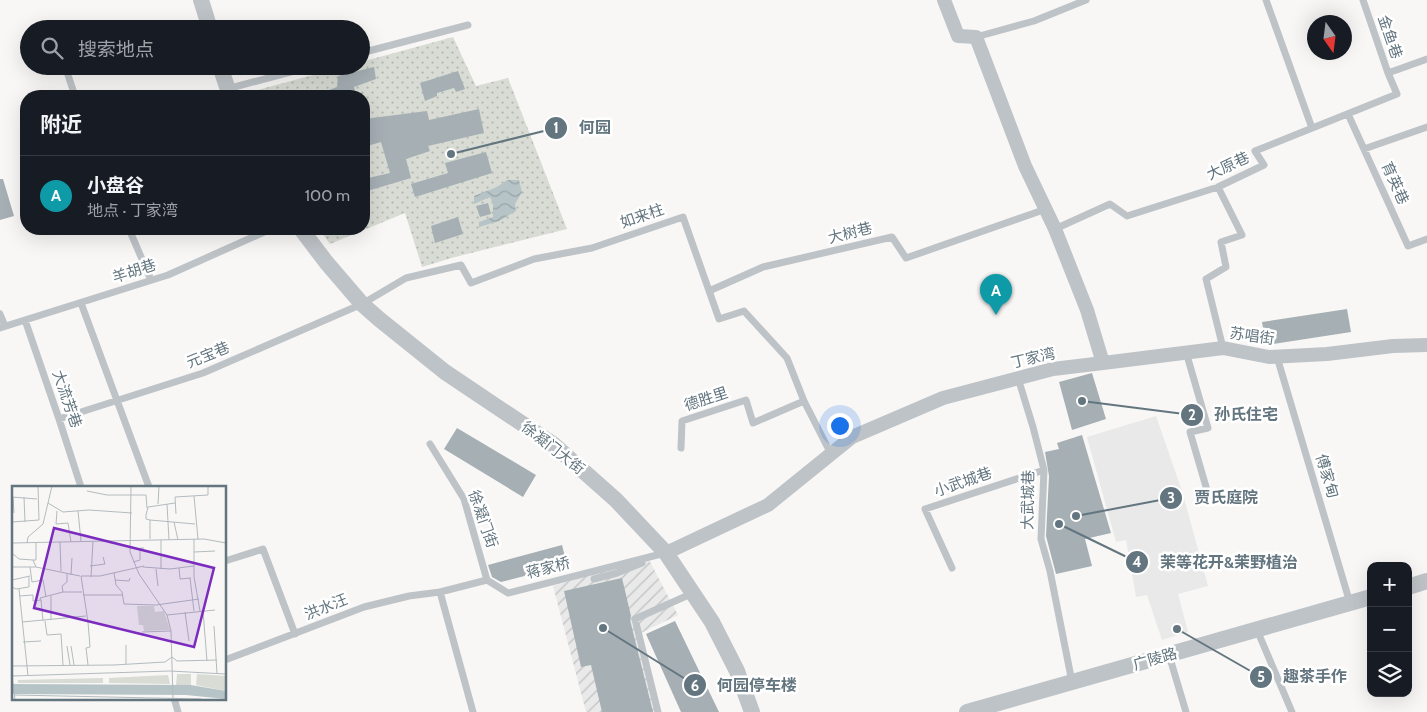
<!DOCTYPE html>
<html lang="zh">
<meta charset="utf-8">
<style>
body{margin:0;font-family:Cabin,"Noto Sans SC",sans-serif;background:#242831;color:#f1f3f6}
.controls{position:absolute;right:15px;bottom:15px;display:grid;overflow:hidden;border-radius:10px;box-shadow:0 5px 20px #0002}
.controls button{width:45px;height:45px;display:grid;place-items:center;padding:0;border:0;border-bottom:1px solid #363941;background:#171b24;color:#f1f3f6;font:25px sans-serif}
.compass{position:absolute;left:1307px;top:15px;width:45px;height:45px;border-radius:50%;background:#171b24;box-shadow:0 5px 20px #0002;rotate:166deg}
.you{position:absolute;left:839px;top:425px;width:18px;height:18px;margin:-12px;border:4px solid #fff;border-radius:50%;background:#1a73e8;box-shadow:0 0 0 8px #1a73e833}
.badge{display:grid;place-items:center;width:32px;height:32px;border-radius:50%;background:#d93025;color:#fff;font-size:16px;font-weight:700}
.pin{position:absolute;translate:-50% -41px;filter:drop-shadow(0 1px 2px #0008)}
.pin::after{content:'';position:absolute;top:26px;width:18px;height:15px;background:inherit;clip-path:polygon(0 0,100% 0,50% 100%)}
.list{margin:0;padding:0;list-style:none}
h2{display:flex;justify-content:space-between;align-items:center;height:65px;margin:0;padding:0 20px;font-size:21px}
h2 small{font-size:16px;font-weight:400;color:#9ea1a6}
.list li{display:grid;grid-template-columns:32px 1fr auto;gap:15px;align-items:center;box-sizing:border-box;height:80px;padding:0 20px;border-top:1px solid #363941}
.list b{display:block;font-size:19px;white-space:nowrap}
.list p{margin:0;font-size:16px;white-space:nowrap;color:#9ea1a6}
.list em{font-size:16px;font-style:normal;color:#9ea1a6}
.icon{flex:none;width:28px;height:28px;fill:none;stroke:currentColor;stroke-width:2;stroke-linecap:round;stroke-linejoin:round}
.map{position:relative;flex:none;width:1427px;height:712px;overflow:hidden}
.search{position:absolute;background:#171b24;box-shadow:0 5px 20px #0002;left:20px;top:20px;width:350px;height:55px;display:flex;align-items:center;gap:12px;box-sizing:border-box;padding:0 18px;border-radius:28px;color:#9ea1a6;font-size:19px}
.panel{position:absolute;background:#171b24;box-shadow:0 5px 20px #0002;left:20px;top:90px;width:350px;height:145px;border-radius:20px}
.map>svg:first-child{display:block}
.built{fill:#e8e9e8}
.industrial{fill:url(#industrial-furrows)}
.green{fill:url(#green-dots)}
.water{fill:url(#water-waves)}
.building{fill:#a5afb4}
.lines{fill:none;stroke-linecap:round;stroke-linejoin:round}
.service{stroke:#bec3c7;stroke-width:7}
.minor{stroke:#bec3c7;stroke-width:14}
.tertiary{stroke:#bec3c7;stroke-width:16}
.labels{text-anchor:middle;dominant-baseline:central;stroke-width:5;stroke-linejoin:round;paint-order:stroke}
.street-label{font-size:15px;fill:#63757f;stroke:#fff}
.inset-road{fill:none;stroke:#b3bbbf;stroke-width:1}
.view{fill:#7b2cbf;fill-opacity:0.15;stroke:#7b2cbf;stroke-width:2.5}
.inset-edge{fill:none;stroke:#63757f;stroke-width:2.5}
.leader{fill:none;stroke:#63757f;stroke-width:2}
.callout-dot{fill:#63757f;stroke:#fff;stroke-width:2}
.mark-label{font-size:15px;text-anchor:middle;font-weight:bold;fill:#fff}
.callout-label{font-size:16px;text-anchor:middle;font-weight:bold;fill:#63757f;stroke:#fff;stroke-width:5;stroke-linejoin:round;paint-order:stroke}
</style>
<div class="map">
<svg width="1427" height="712" viewBox="0 0 1427 712">
<defs>
<pattern id="industrial-furrows" width="10" height="10" patternUnits="userSpaceOnUse" patternTransform="scale(1.25)"><rect width="10" height="10" fill="#e8e9e8"/><path d="M-1 1l2-2M0 10L10 0M9 11l2-2" fill="none" stroke="#c0c1c1"/></pattern>
<pattern id="green-dots" width="8" height="8" patternUnits="userSpaceOnUse" patternTransform="scale(1.25)"><rect width="8" height="8" fill="#d8dcd4"/><path d="M2 2h.1M6 6h.1" fill="none" stroke="#b3b7b1" stroke-width="1.8" stroke-linecap="round"/></pattern>
<pattern id="water-waves" width="16" height="10" patternUnits="userSpaceOnUse" patternTransform="scale(1.25)"><rect width="16" height="10" fill="#b6c4c7"/><path d="M0 5q4-4 8 0t8 0" fill="none" stroke="#98a4a7"/></pattern>
</defs>
<rect width="100%" height="100%" fill="#f8f7f5"/>
<!-- built -->
<path class="built" d="M1156 416 1182 491 1208 586 1178 594 1188 632 1162 640 1147 595 1136 597 1126 540 1116 542 1087 437Z"/>
<!-- industrial -->
<path class="industrial" d="M648 558 678 615 641 633 661 712H586L553 586Z"/>
<!-- green -->
<path class="green" d="M453 37 476 86 508 78 567 229 455 257 422 267 405 213 330 244 319 229H364V96H244L243 94 346 66H361V62Z"/>
<!-- water -->
<path class="water" d="M507 180H519L522 192 515 204 516 211 499 221 479 227V222L493 217V204L490 197 474 204V196L497 187Z"/>
<!-- building -->
<path class="building" d="M374 67 376 79 354 87 356 96H316V95L337 87 338 76Z
M458 71 465 89 456 92 454 88 437 93V96L425 101 420 83Z
M479 109 484 133 428 146 430 151 406 159 411 178 364 192V179L390 173 381 142 364 147V119L427 111 429 120Z
M486 152 492 173 415 197 411 184 448 173 445 163Z
M0 179H3L14 216 0 220Z
M488 203 491 214 480 217 476 206Z
M458 217 463 234 435 243 431 226Z
M1347 309 1351 332 1266 345 1262 322Z
M1092 373 1106 419 1072 430 1059 382Z
M457 428 536 475 523 497 444 449Z
M1082 435 1111 533 1085 539 1092 566 1056 574 1046 536 1049 476 1045 452 1059 449 1057 443Z
M562 545 567 565 501 582 492 577 488 565Z
M622 578 631 616 630 620 653 712H602L591 665 581 667 564 591Z
M675 621 719 712H681L646 634Z"/>
<g class="lines">
<!-- service -->
<path class="service" d="M1266 0 1312 128
M1363 0 1388 73 1427 59
M976 37 1034 21 1086 0
M361 53 468 25
M65 66 75 96
M227 89 313 66
M1348 114 1408 246 1427 239
M1364 149 1427 127
M1218 187 1242 235 1221 242 1226 267 1206 279 1223 348
M129 229 151 280
M1055 229 1110 204 1127 216 1218 187 1264 165 1255 151 1397 94 1388 73
M709 291 763 267 892 237 906 258 1046 209
M81 303 149 487
M0 314 5 326
M25 320 59 419 81 487
M0 328 168 275 271 229
M1186 352 1208 428 1190 432 1209 497
M1277 357 1350 603
M1018 378 1033 427 1044 470 1041 539 1050 571 1072 682
M59 419 203 373 362 304 406 278 461 265 471 283 534 259 592 248 683 217 719 319 744 311 787 358 804 401 831 454
M430 444 464 499 487 580
M681 448 682 421 746 400 753 423 804 401
M225 561 263 549 295 634
M952 568 925 509 1044 470
M594 579 617 573 642 563
M440 592 473 712
M1257 630 1292 712
M1169 655 1186 712
M225 660 364 607 409 596 440 592 487 580 508 593 665 553
M174 698 178 712
M658 712 635 619 693 593"/>
<!-- minor -->
<path class="minor" d="M1103 363 1223 348 1269 357 1327 354 1393 346 1427 345
M666 553 768 505 852 437 943 398 1053 369 1103 363 1087 310 1055 229 1025 166 976 37 958 36 944 0"/>
<!-- tertiary -->
<path class="tertiary" d="M201 0 210 29
M220 66 230 96
M301 229 326 262 362 304 379 319 445 372 554 445 616 500 666 553 712 622 737 671 752 712
M1408 587 1427 581
M967 712 1371 597"/>
</g>
<g class="labels">
<!-- street labels -->
<g class="street-label">
<text transform="translate(1390 37) rotate(71)">金鱼巷</text>
<text transform="translate(1228 166) rotate(-25)">大原巷</text>
<text transform="translate(1395 183) rotate(66)">育英巷</text>
<text transform="translate(642 216) rotate(-19)">如来柱</text>
<text transform="translate(850 233) rotate(-14)">大树巷</text>
<text transform="translate(134 271) rotate(-18)">羊胡巷</text>
<text transform="translate(1252 336) rotate(8)">苏唱街</text>
<text transform="translate(208 355) rotate(-22)">元宝巷</text>
<text transform="translate(1033 358) rotate(-13)">丁家湾</text>
<text transform="translate(67 399) rotate(71)">大流芳巷</text>
<text transform="translate(706 399) rotate(-18)">德胜里</text>
<text transform="translate(553 448) rotate(38)">徐凝门大街</text>
<text transform="translate(1327 476) rotate(73)">傅家甸</text>
<text transform="translate(963 482) rotate(-19)">小武城巷</text>
<text transform="translate(1028 500) rotate(-89)">大武城巷</text>
<text transform="translate(483 519) rotate(71)">徐凝门街</text>
<text transform="translate(548 568) rotate(-14)">蒋家桥</text>
<text transform="translate(326 607) rotate(-22)">洪水汪</text>
<text transform="translate(1155 659) rotate(-16)">广陵路</text>
</g>
</g>
<!-- overview -->
<g transform="translate(12 486)">
<rect width="214" height="214" fill="#f8f7f5"/>
<path d="M125 120H142L143 126 152 125 158 144 132 145 131 139H127ZM165 188H179V199H164ZM185 188 214 190V205L184 199ZM156 189 158 198 97 197V192ZM91 192V197H6V194Z" fill="#d8dcd4"/>
<path d="M0 198 179 199 214 205V213L174 209 0 208Z" fill="#b6c4c7"/>
<path class="inset-road" d="M26 0 27 34M119 0 118 66 127 88 155 129 159 145 161 213M75 5 95 9H134L135 22M182 10 186 53M0 11 25 13M1 11 2 27M12 11 13 36M36 17 51 26 77 24 120 27M146 18 147 0M155 18 157 54M45 25 44 38 56 37 59 56M66 25 69 55M164 28 163 11 196 9V1L199 0M134 29 136 21 163 17M134 29V33L138 34V53M138 34 183 38M0 36 27 34M162 36 166 54M182 53V91L188 125M149 54V83M48 56 49 85M0 57 192 53 214 57M15 57 16 51 31 38 40 0M182 66 203 65M1 68 7 73 21 74 24 81M21 74H24V57M121 76 128 74V62H132M78 80 93 78 91 71M0 81H24L68 90M18 81 20 96 31 94 34 111M131 81 158 83 182 80M167 82 168 93 179 92M144 83 146 100M102 87 104 99 110 106 112 118 144 119 187 113M59 89 60 72M79 91 81 55M178 92 182 125M0 94 18 90M103 94 117 95 118 92M0 101 4 103 17 101V91M7 103 16 190M51 106 50 100 55 96V88M71 109H111M7 110 21 109V115L29 114 31 135M39 110V134M29 114 28 112 51 106H70M191 125 195 175M173 126 177 155M155 129 203 124M33 135 35 149 49 148 51 179M10 136 74 130M202 140 205 188M130 146 159 145M11 156 29 155M114 159V178M55 160 58 179M59 160 62 179M76 179 74 162 78 161 76 136 69 90H88L132 80M0 180 102 179 153 176 160 171 165 175 205 174M0 190 158 185 214 188M0 191 3 213M3 209 189 213"/>
<path class="view" d="M42 42 202 82 182 161 22 122Z"/>
<rect width="214" height="214" class="inset-edge"/>
</g>
<!-- callouts -->
<path class="leader" d="M451 154L556 128M1082 401L1192 415M1076 516L1171 498M1059 524L1137 562M1177 629L1261 677M603 628L695 685"/>
<g class="callout-dot">
<circle cx="451" cy="154" r="5"/>
<circle cx="1082" cy="401" r="5"/>
<circle cx="1076" cy="516" r="5"/>
<circle cx="1059" cy="524" r="5"/>
<circle cx="1177" cy="629" r="5"/>
<circle cx="603" cy="628" r="5"/>
<circle cx="556" cy="128" r="12"/>
<circle cx="1192" cy="415" r="12"/>
<circle cx="1171" cy="498" r="12"/>
<circle cx="1137" cy="562" r="12"/>
<circle cx="1261" cy="677" r="12"/>
<circle cx="695" cy="685" r="12"/>
</g>
<g class="mark-label">
<text x="556" y="133">1</text>
<text x="1192" y="420">2</text>
<text x="1171" y="503">3</text>
<text x="1137" y="567">4</text>
<text x="1261" y="682">5</text>
<text x="695" y="691">6</text>
</g>
<g class="callout-label">
<text x="595" y="133">何园</text>
<text x="1246" y="420">孙氏住宅</text>
<text x="1226" y="503">贾氏庭院</text>
<text x="1229" y="568">茉等花开&amp;茉野植治</text>
<text x="1315" y="682">趣茶手作</text>
<text x="757" y="691">何园停车楼</text>
</g>
</svg>
<div class="controls">
<button>+</button>
<button>−</button>
<button><svg class="icon" aria-label="layers" viewBox="0 0 24 24"><path d="M12 4l9 5-9 5-9-5zM3 14l9 5 9-5"/></svg></button>
</div>
<svg class="compass" viewBox="-18 -18 36 36"><path d="M0-13l5 13h-10z" fill="#e53935"/><path d="M0 13l5-13h-10z" fill="#9ea1a6"/></svg>
<div class="you"></div>
<div class="pin badge" style="left:996px;top:315px;background:#0f9aa8">A</div>
<div class="search"><svg class="icon" aria-label="search" viewBox="0 0 24 24"><circle cx="10" cy="10" r="6"/><path d="M15 15l6 6"/></svg>搜索地点</div>
<section class="panel">
<h2>附近<small></small></h2>
<ul class="list">
<li><span class="badge" style="background:#0f9aa8">A</span><div><b>小盘谷</b><p>地点 · 丁家湾</p></div><em>100 m</em></li>
</ul>
</section>
</div>
